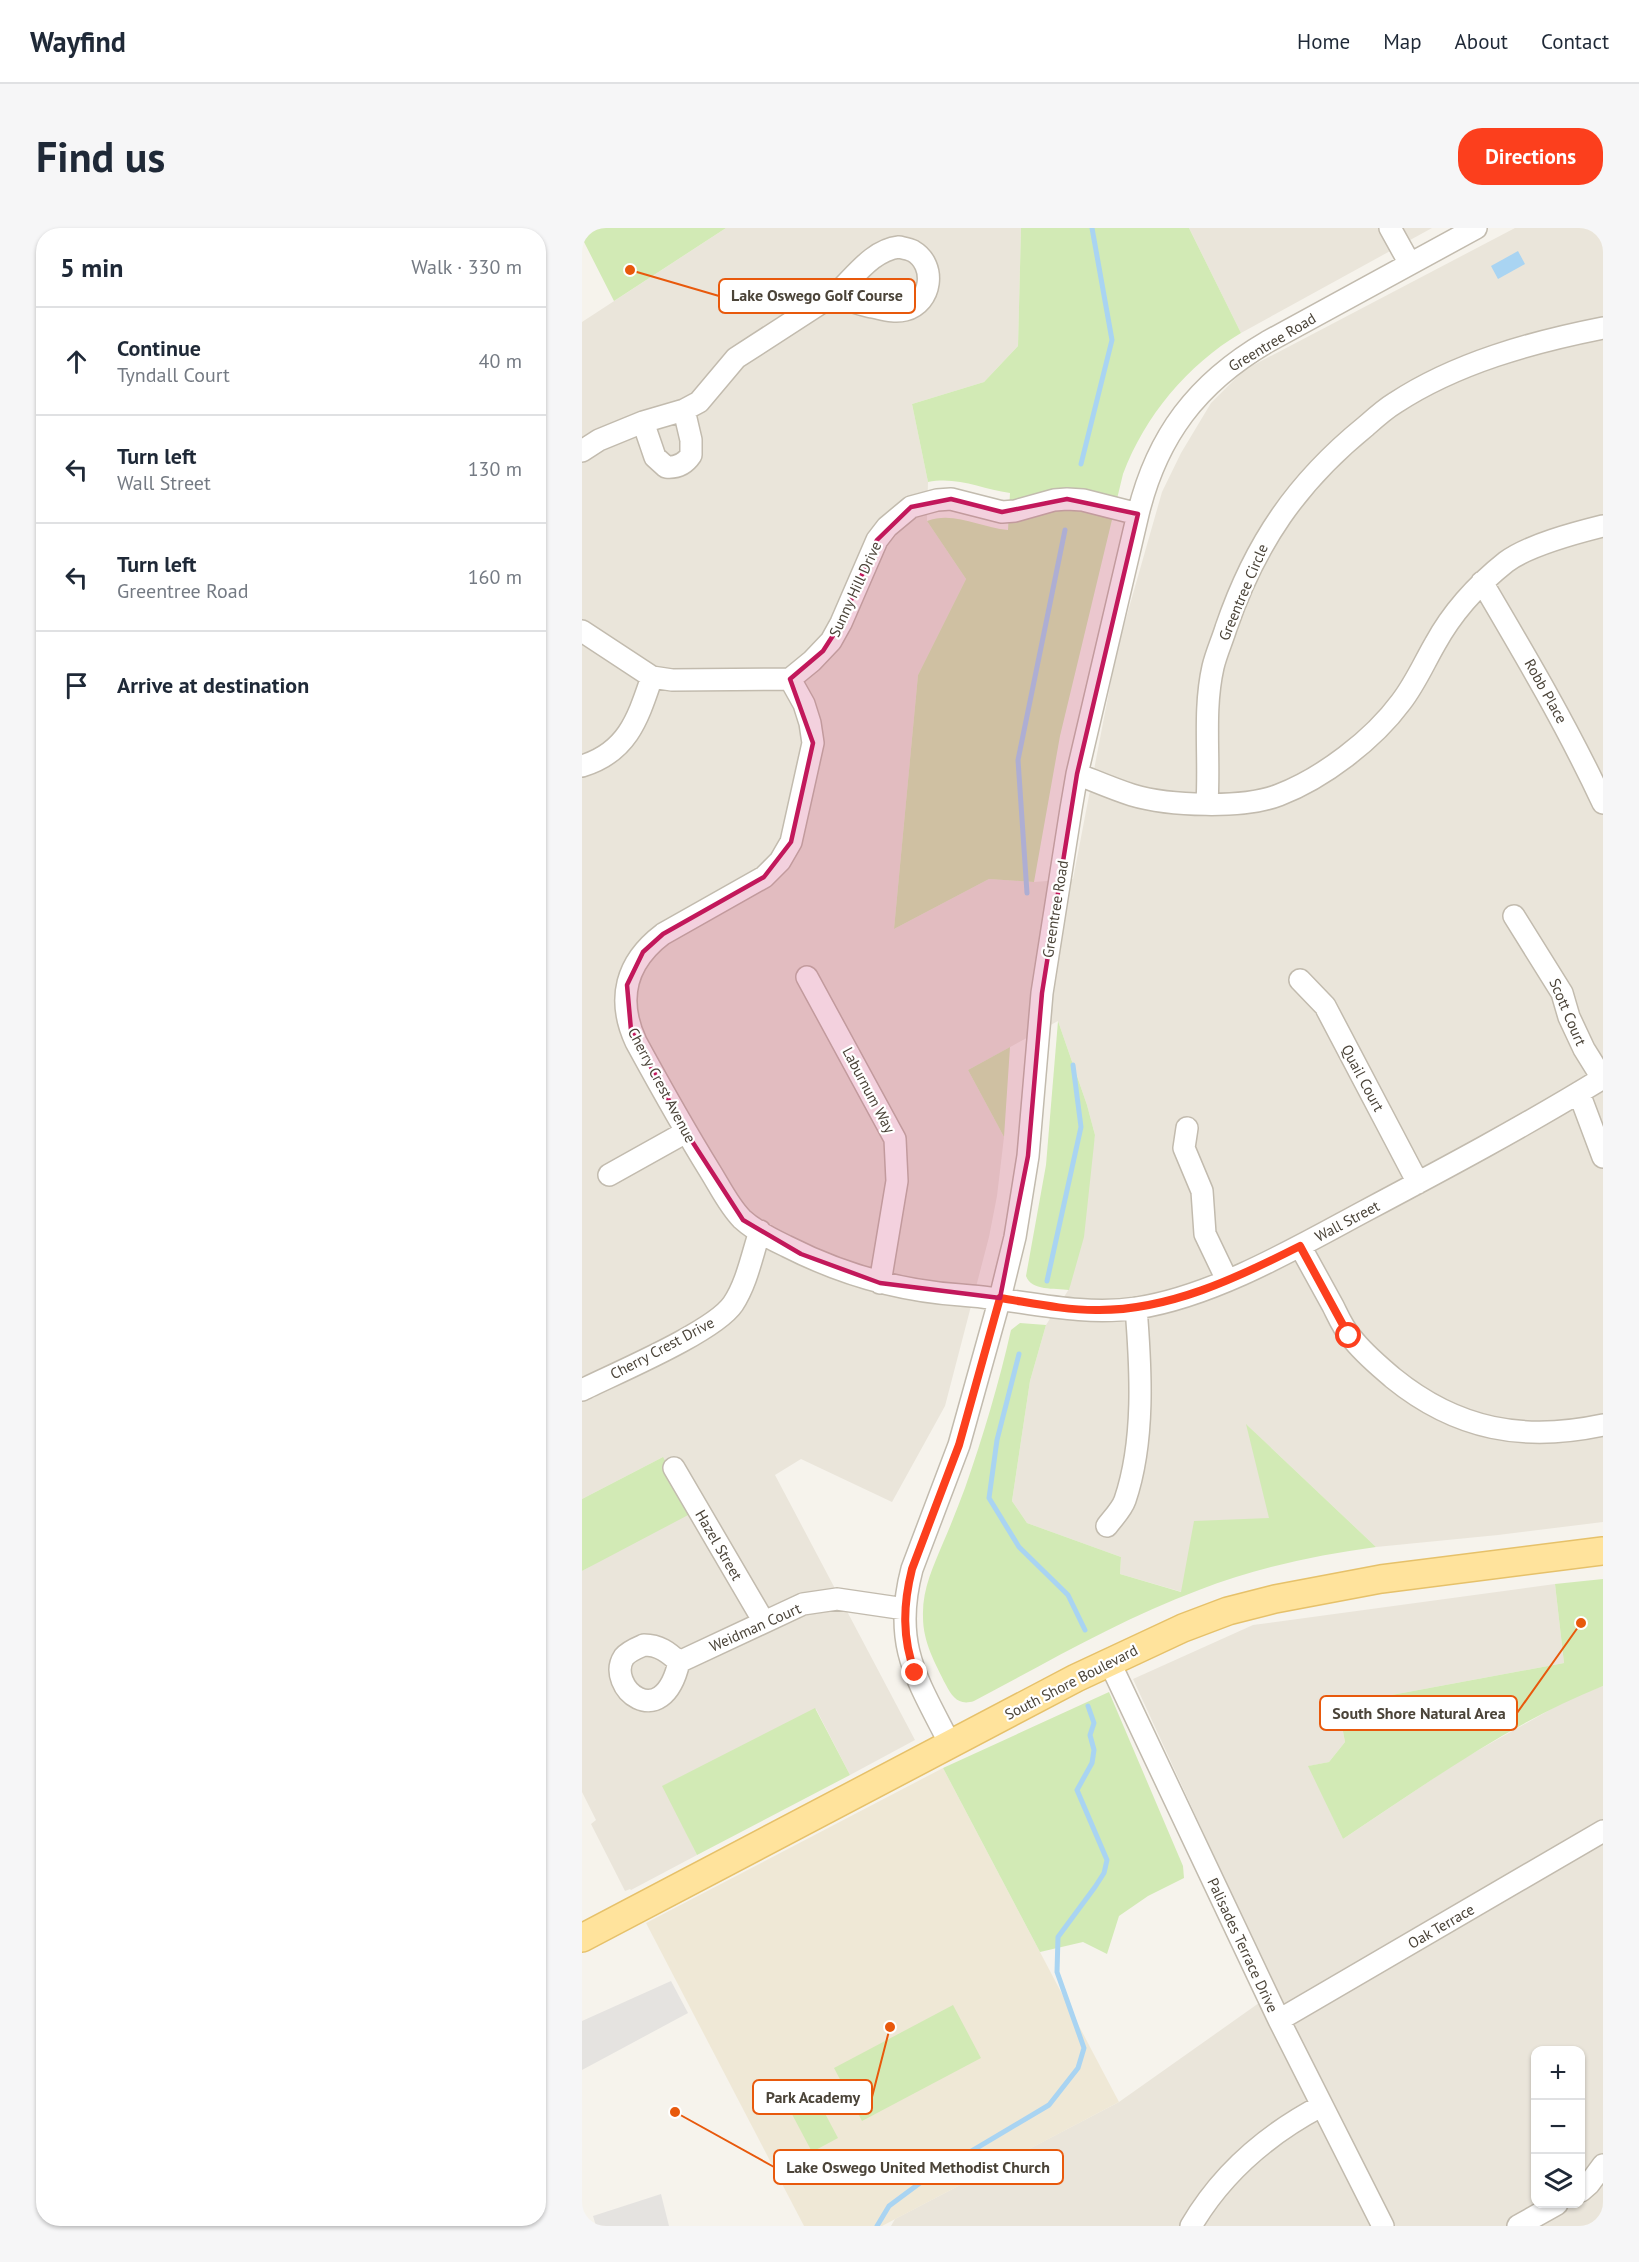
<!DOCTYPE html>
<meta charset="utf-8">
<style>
body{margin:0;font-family:"PT Sans",sans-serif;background:#f6f6f7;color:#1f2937}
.controls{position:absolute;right:18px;bottom:18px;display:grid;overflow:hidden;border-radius:12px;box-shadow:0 2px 4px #0004}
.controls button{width:54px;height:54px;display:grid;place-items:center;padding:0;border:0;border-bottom:2px solid #e0e1e3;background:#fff;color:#1f2937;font:30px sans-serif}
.stop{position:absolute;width:18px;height:18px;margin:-14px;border:4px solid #fc3f1d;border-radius:50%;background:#fff}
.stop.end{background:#fc3f1d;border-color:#fff;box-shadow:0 2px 6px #0008}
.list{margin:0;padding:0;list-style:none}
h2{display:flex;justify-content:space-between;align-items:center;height:78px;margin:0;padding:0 24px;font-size:26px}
h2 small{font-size:20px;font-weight:400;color:#747a83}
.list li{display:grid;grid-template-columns:39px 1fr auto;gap:18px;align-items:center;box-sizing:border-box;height:108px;padding:0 24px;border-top:2px solid #e0e1e3}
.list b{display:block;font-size:22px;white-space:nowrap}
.list p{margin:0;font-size:20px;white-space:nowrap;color:#747a83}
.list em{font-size:20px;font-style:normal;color:#747a83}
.icon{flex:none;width:33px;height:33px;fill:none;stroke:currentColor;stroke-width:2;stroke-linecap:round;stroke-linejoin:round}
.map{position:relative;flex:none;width:1021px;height:1998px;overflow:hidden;border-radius:24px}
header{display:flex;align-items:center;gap:36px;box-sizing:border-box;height:84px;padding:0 30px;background:#fff;border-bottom:2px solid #e0e1e3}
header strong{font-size:28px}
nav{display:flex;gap:33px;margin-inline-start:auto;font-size:21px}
.intro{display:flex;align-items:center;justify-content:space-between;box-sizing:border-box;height:144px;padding:0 36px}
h1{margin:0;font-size:42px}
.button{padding:15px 27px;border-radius:24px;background:#fc3f1d;color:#fff;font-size:21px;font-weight:700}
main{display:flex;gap:36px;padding:0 36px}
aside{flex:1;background:#fff;border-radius:24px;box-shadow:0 2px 4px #0004}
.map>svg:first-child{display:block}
.residential{fill:#eae5da;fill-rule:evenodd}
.education{fill:#efe8d6}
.green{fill:#d2eab5}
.parking{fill:#e5e3e0}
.water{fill:#a9d4f2}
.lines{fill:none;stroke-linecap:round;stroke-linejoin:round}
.stream{stroke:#a9d4f2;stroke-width:5}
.minor-casing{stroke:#c2bbae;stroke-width:24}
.major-casing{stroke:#e6c16a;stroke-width:30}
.minor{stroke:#fff;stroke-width:21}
.major{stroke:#ffe39c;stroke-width:27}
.route{stroke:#fc3f1d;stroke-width:8}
.marked{fill:#c2185b;fill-opacity:0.2;stroke:#c2185b;stroke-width:4.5;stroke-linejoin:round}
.labels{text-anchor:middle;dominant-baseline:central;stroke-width:4.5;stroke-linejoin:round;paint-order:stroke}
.street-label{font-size:15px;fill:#4b4439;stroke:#fff}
.leader{fill:none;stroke:#e8590c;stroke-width:2}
.callout-dot{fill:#e8590c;stroke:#fff;stroke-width:2}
.callout{fill:#fff;stroke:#e8590c;stroke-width:2}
.callout-label{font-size:16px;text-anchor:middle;font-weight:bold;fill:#4b4439}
</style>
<header>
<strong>Wayfind</strong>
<nav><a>Home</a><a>Map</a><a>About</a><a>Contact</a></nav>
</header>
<div class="intro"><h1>Find us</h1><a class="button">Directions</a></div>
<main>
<aside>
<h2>5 min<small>Walk · 330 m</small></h2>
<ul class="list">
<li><svg class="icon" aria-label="ahead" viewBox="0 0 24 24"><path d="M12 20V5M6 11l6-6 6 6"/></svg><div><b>Continue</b><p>Tyndall Court</p></div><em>40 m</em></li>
<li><svg class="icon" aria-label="left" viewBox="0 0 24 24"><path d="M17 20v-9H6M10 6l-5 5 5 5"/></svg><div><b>Turn left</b><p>Wall Street</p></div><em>130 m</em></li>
<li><svg class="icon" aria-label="left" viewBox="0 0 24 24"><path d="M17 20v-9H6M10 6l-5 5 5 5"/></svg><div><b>Turn left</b><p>Greentree Road</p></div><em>160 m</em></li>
<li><svg class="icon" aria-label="arrive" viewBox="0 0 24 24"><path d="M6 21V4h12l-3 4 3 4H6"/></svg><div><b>Arrive at destination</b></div></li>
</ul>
</aside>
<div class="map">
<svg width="1021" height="1998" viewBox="0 0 1021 1998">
<rect width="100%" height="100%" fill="#f6f3ec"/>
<!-- residential -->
<path class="residential" d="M144 0H439L436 118 402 154 330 176 346 254 345 293 384 351 336 447 312 701 407 651 452 654 491 651 535 422 580 264 599 225 629 175 662 142 933 0H1021V1294L916 1307 794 1319 665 1197 688 1290 600 1364 538 1346 539 1329 445 1295 430 1273 448 1153 464 1097 487 1061 513 907 505 877 476 793 386 842 422 909 415 968 407 1009 363 1178 310 1274 219 1231 193 1247 333 1512 268 1547 234 1481 81 1558 115 1627 49 1662 48 1661 43 1663 9 1596 14 1592 0 1564V1343L16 1334 81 1229 0 1271V94Z
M607 0H850L659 105Z
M973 1356 982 1435 756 1477 763 1514 747 1534 727 1538 761 1611 879 1532 987 1471 1021 1458V1998H309L313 1991 537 1874 694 1763 551 1451 671 1397ZM954 1822H999V1976H954Z"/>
<!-- education -->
<path class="education" d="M361 1540 537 1874 300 1998H222L64 1695Z"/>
<!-- green -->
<path class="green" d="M0 0H144L32 73 0 10Z
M439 0H607L659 105C605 137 563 188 541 246L478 508 452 654 407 651 312 701 336 447 384 351 345 293C373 283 398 300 426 302L428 265C400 261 375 248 346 254L330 176 402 154 436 118Z
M476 793 505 877 513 907 502 1009 487 1062C473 1060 449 1063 444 1048L464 937Z
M428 819 422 909 386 842Z
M438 1095 464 1097 448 1153 430 1273 445 1295 539 1329 538 1346 599 1364 612 1293 687 1290 664 1196 794 1319C734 1327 674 1340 617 1362 539 1391 466 1434 392 1473 377 1478 370 1469 364 1457 353 1435 341 1414 341 1389 340 1362 351 1339 361 1315 369 1297 376 1278 383 1260 401 1209 417 1155 429 1102Z
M81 1229 110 1285 0 1343V1271Z
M1021 1351V1458C928 1495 844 1556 761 1611L726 1538 747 1534 763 1514 756 1477 982 1435 973 1356Z
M527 1464 601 1638 602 1650 566 1668 537 1688 525 1726 501 1714 458 1724 361 1540Z
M233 1480 268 1547 115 1627 80 1558Z
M371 1777 399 1830 280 1893 252 1840Z
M229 1859 256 1910 230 1924 203 1873Z"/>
<!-- parking -->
<path class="parking" d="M89 1753 106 1785 0 1842V1793Z
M79 1966 87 1998H14L11 1988Z"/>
<!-- water -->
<path class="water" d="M936 23 943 36 916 51 909 38Z"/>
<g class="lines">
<!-- stream -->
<path class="stream" d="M499 236 530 112 510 0
M445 665 436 532 483 302
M465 1053 499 899 491 837
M437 1126 415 1212 407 1270 437 1319 486 1367 503 1402
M295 1998 307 1978 346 1949 467 1877 496 1840 502 1820 475 1744 476 1709 513 1659 522 1645 525 1632 495 1562 510 1535 512 1522 508 1507 512 1495 506 1478"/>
<!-- minor casing -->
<g class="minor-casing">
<path id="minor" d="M808 0 828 36
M317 19C321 20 327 21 331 23 355 37 350 75 323 82 312 85 301 81 290 79 277 76 266 74 256 64 274 47 291 22 317 19Z
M61 194 73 229 84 239C95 240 103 236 109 227V212L102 182
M0 223 17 212 61 194 102 182 117 174 154 130 256 64
M900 354C943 427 985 498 1021 575
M0 403 70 449 90 452 208 451 230 433 249 413 259 395 295 312 305 299 329 279 355 272 369 271 420 284 433 283 472 272 485 271 501 272 556 286
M208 451 222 476 228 495 231 515 209 614 198 633 182 649 81 706C44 734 34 771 54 814 78 858 102 901 128 943 138 959 147 978 160 991 172 1002 189 1011 204 1018 259 1046 317 1063 379 1067 438 1071 496 1089 555 1080 632 1068 714 1020 781 984 862 941 943 898 1021 850
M0 538C46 524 56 490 70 449
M495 546C513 553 531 561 550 567 587 578 661 581 697 567 741 550 791 512 819 474 833 456 842 435 853 416 871 383 895 357 924 334 947 317 993 305 1021 298
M625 575C628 530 621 483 631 439 634 426 640 413 644 400 673 315 715 254 784 198 793 190 803 181 813 175 874 135 950 114 1021 100
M932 688 980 765 987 789 1002 821 1020 850
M225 749 313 911 315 953 298 1055
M718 752 743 778 836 955
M997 865 1021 929
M605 900 602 920 620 963 623 1006 645 1052
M27 947 104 904
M718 1018C729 1038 740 1058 751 1078 756 1088 761 1100 769 1109 781 1125 796 1137 811 1150 875 1202 942 1214 1021 1197
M0 1162C34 1145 132 1104 151 1076 165 1055 170 1027 178 1003
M92 1240 182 1394
M525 1298C531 1290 540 1281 543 1272 563 1213 559 1141 554 1080
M62 1417C77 1417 86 1424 97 1434 80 1508 23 1458 42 1429 47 1423 55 1420 62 1417Z
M527 1433 697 1792 801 1998
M97 1434 221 1376 255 1371 323 1381
M368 1516C335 1451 310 1417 330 1341L377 1217 418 1070 433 1009 446 928 460 765 489 581 495 546 556 286C575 208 615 155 685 114L894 0
M697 1792 1021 1603
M999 1963 1007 1956 1021 1937
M609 1998C640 1945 686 1906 739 1878
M936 1998 975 1976"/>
</g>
<!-- major casing -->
<g class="major-casing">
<path id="major" d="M0 1710 494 1450 601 1400 646 1383 693 1371 799 1351 1021 1323"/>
</g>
<!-- minor -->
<use href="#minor" class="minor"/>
<!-- major -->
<use href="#major" class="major"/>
</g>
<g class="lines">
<!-- route -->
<path class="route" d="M333 1445C320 1410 321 1377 330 1341L377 1217 418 1070C450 1075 482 1082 514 1082 586 1083 655 1050 718 1018L767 1108"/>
</g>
<!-- marked area -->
<path class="marked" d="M369 271 420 284 485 271 556 286 495 546 460 765 446 928 418 1070 298 1055 219 1026 161 992 104 904 49 802 45 757 61 724 81 706 182 649 209 614 231 515 208 451 241 423 259 395 295 312 329 279Z"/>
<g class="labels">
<!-- street labels -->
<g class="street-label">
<text transform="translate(690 114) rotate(-31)">Greentree Road</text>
<text transform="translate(273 361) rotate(-65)">Sunny Hill Drive</text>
<text transform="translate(661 364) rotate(-67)">Greentree Circle</text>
<text transform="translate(964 463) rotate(61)">Robb Place</text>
<text transform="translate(473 681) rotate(-81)">Greentree Road</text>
<text transform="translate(986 784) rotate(67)">Scott Court</text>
<text transform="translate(781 850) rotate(62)">Quail Court</text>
<text transform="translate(80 857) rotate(62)">Cherry Crest Avenue</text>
<text transform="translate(287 862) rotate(62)">Laburnum Way</text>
<text transform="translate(765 993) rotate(-28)">Wall Street</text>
<text transform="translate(80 1120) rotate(-28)">Cherry Crest Drive</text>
<text transform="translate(137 1317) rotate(60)">Hazel Street</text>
<text transform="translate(173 1399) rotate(-24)">Weidman Court</text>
<text transform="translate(489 1454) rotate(-27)">South Shore Boulevard</text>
<text transform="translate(859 1698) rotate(-30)">Oak Terrace</text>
<text transform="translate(661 1717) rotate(65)">Palisades Terrace Drive</text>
</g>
</g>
<!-- callouts -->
<path class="leader" d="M48 42L137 68M999 1395L935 1485M308 1799L290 1869M93 1884L192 1939"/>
<g class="callout-dot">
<circle cx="48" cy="42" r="6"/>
<circle cx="999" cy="1395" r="6"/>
<circle cx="308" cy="1799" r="6"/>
<circle cx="93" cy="1884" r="6"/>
</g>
<g class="callout">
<rect x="137" y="51" width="196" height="34" rx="6"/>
<rect x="738" y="1468" width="197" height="34" rx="6"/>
<rect x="171" y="1852" width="119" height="34" rx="6"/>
<rect x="192" y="1922" width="289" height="34" rx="6"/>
</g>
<g class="callout-label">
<text x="235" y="73">Lake Oswego Golf Course</text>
<text x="837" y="1491">South Shore Natural Area</text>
<text x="231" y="1875">Park Academy</text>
<text x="336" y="1945">Lake Oswego United Methodist Church</text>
</g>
</svg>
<div class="controls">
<button>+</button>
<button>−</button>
<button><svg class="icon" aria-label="layers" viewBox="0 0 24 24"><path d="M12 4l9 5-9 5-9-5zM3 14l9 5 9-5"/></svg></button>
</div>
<div class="stop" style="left:767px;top:1108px"></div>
<div class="stop end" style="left:333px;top:1445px"></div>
</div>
</main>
